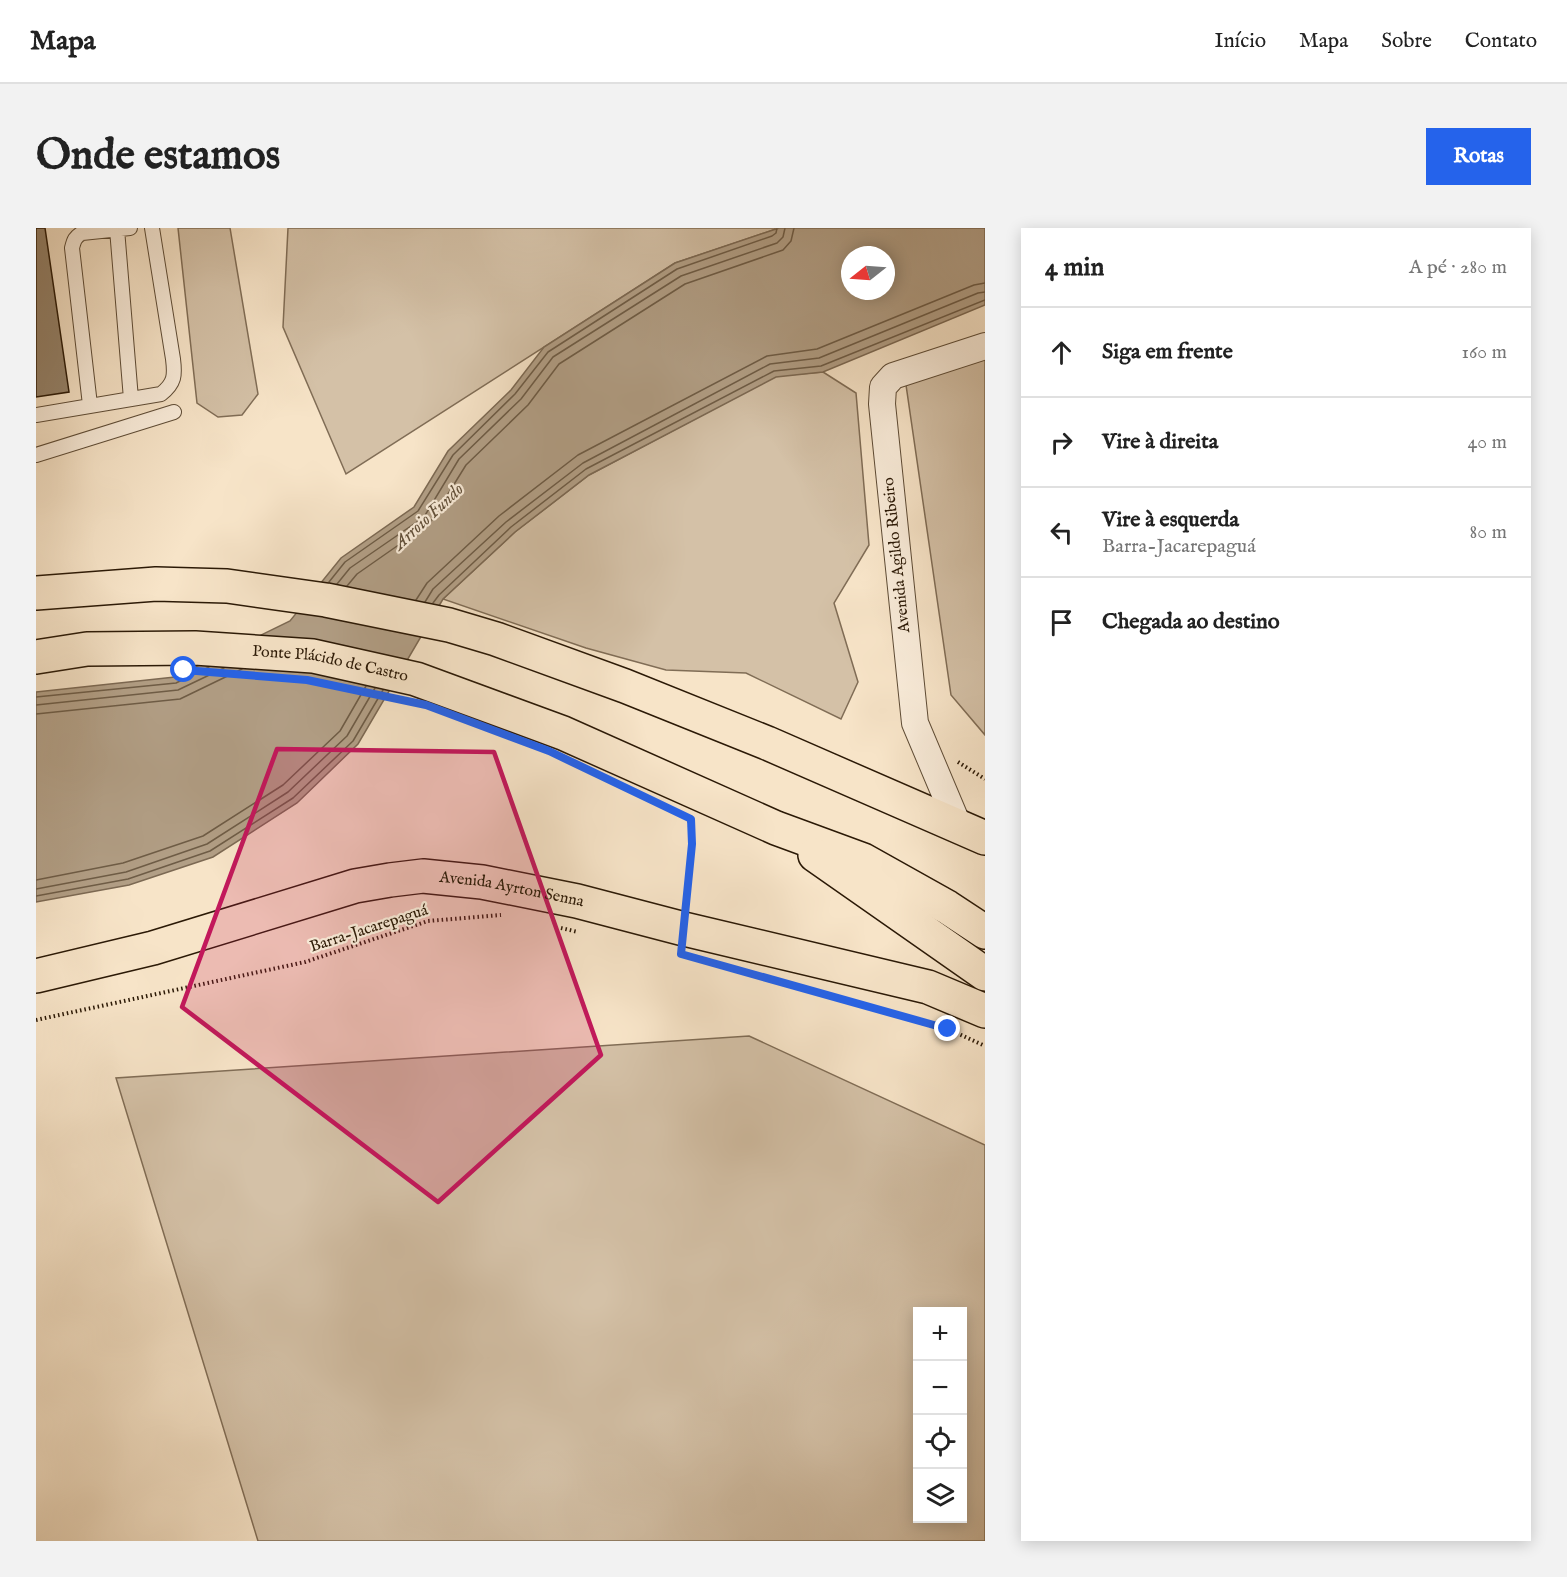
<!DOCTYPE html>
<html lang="pt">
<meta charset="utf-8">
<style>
body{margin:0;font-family:"IM FELL English",serif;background:#f2f2f2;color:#222}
.controls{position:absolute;right:18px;bottom:18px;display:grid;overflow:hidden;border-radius:0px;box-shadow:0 3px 15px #0003}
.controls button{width:54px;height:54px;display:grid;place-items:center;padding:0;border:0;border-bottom:2px solid #e0e0e0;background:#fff;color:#222;font:30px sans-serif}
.compass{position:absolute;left:805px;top:18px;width:54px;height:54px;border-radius:50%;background:#fff;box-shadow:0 3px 15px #0003;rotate:253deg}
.stop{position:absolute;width:18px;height:18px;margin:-14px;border:4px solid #2563eb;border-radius:50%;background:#fff}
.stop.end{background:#2563eb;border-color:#fff;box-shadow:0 2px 6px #0008}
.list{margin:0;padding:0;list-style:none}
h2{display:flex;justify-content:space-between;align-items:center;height:78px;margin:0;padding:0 24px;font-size:26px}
h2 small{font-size:20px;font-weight:400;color:#767676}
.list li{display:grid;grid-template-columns:39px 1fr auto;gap:18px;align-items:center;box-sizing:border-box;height:90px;padding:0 24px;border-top:2px solid #e0e0e0}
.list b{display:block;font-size:22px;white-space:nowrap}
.list p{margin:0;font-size:20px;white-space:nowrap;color:#767676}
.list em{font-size:20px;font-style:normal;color:#767676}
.icon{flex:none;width:33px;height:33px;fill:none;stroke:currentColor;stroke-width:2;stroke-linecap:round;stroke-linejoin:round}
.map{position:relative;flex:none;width:949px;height:1313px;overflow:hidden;border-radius:0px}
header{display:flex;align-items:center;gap:36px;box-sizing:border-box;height:84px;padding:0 30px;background:#fff;border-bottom:2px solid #e0e0e0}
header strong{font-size:28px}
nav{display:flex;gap:33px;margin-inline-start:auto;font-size:21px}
.intro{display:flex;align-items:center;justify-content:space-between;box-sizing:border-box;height:144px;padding:0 36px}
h1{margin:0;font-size:42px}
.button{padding:15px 27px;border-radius:0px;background:#2563eb;color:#fff;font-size:21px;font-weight:700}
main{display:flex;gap:36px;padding:0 36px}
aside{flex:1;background:#fff;border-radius:0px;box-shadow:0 3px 15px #0003}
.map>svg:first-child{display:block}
.green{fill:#d4c1a7;stroke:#806d56;stroke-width:1.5;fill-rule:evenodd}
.water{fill:#b29f86;stroke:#7c6953;stroke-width:1.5;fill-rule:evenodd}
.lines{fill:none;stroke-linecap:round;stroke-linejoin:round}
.shore{stroke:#6e5c46;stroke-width:1.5}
.building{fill:#95836b;stroke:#2b1906;stroke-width:1.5}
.service-casing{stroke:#5e4c36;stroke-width:16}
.minor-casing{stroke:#5e4c36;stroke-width:28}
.trunk-casing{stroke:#2b1906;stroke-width:36}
.motorway-casing{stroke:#2b1906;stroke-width:36}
.path{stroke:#2b1906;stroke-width:4;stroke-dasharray:1.5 3;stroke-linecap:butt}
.service{stroke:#faeddb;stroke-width:14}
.minor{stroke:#faeddb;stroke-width:26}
.trunk{stroke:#f7e4c8;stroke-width:33}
.motorway{stroke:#f7e4c8;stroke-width:33}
.route{stroke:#2563eb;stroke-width:8}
.marked{fill:#c2185b;fill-opacity:0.2;stroke:#c2185b;stroke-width:4.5;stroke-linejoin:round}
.labels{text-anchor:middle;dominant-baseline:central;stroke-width:4.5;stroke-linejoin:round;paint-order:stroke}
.street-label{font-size:16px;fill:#2b1906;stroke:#faeddb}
.water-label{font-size:18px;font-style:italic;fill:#614f39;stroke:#faeddb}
</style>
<header>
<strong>Mapa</strong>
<nav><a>Início</a><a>Mapa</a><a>Sobre</a><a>Contato</a></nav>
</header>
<div class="intro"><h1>Onde estamos</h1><a class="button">Rotas</a></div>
<main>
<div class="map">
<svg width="949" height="1313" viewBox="0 0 949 1313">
<rect width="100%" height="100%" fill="#f7e4c8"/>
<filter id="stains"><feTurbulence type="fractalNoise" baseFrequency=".00333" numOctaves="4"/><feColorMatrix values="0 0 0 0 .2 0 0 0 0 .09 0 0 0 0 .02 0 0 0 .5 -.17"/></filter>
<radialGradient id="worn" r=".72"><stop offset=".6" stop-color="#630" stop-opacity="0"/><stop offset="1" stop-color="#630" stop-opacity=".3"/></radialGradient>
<!-- green -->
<path class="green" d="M142 0H194L222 166 206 187 182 189 161 175Z
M252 0H743L639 35 310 246 247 99Z
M949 124V507L915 467 869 150Z
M787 144 820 165 833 317 798 375 822 454 805 491 710 445 630 442 550 420 407 371 479 304 553 247 740 148Z
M713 808 949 917V1313H222L80 850ZM882 1084H927V1290H882Z"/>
<!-- water -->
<path class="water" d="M743 0H949V77L787 144 740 149 553 247 479 304 407 371 322 516 261 575 177 629 93 657 0 674V464L139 449 254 393 305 330 378 279 412 223 475 162 508 119 639 35ZM814 27H850V63H814Z"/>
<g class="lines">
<!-- shore -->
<path class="shore" d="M293 354 309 334 382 283 417 227 479 166 512 124 641 41 736 8 740 5 741 0
M301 356 314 340 388 289 423 231 485 171 517 129 645 48 741 15 747 9 749 0
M311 358 321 346 394 295 430 237 492 177 523 136 649 56 747 22 755 13 758 0
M380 372 391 355 463 288 542 227 731 128 781 121 938 57 949 55
M389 374 397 361 470 294 547 235 734 136 783 130 942 65 949 64
M397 375 403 367 475 299 550 241 738 143 785 138 949 72
M0 469 140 455 173 439
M0 477 142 462 188 440
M0 486 144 471 206 441
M0 652 87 635 167 608 247 557 304 503 330 458
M0 661 90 644 171 616 252 564 311 508 339 460
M0 668 92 651 174 623 257 570 317 513 347 462"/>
</g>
<!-- building -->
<path class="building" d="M0 0H9L33 164 0 169Z"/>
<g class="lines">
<!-- service casing -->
<g class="service-casing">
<path id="service" d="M81 1 95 171
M54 177 36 20C38 12 39 9 46 5L94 0
M0 187 125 166C139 155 139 147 137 131L116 0
M0 227 138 184"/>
</g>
<!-- minor casing -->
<g class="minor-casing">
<path id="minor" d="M922 597 879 495 846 176 847 159 857 148 949 118"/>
</g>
<!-- trunk casing -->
<g class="trunk-casing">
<g id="trunk">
<path id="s1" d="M0 748 117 720 319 658 354 652 387 648 446 654 541 673 648 701 892 759 949 783"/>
</g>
</g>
<!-- motorway casing -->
<g class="motorway-casing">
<g id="motorway">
<path d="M0 365 120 356 191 358 290 372 413 397 460 411 589 458 731 515 949 610"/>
<path id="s2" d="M0 429 51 421 159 420 277 428 380 451 527 505 740 600 827 632 911 679 949 704"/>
<path d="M779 627 949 746"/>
</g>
</g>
<!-- path -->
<path class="path" d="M922 534 949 551
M650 675 656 616 653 590
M525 700 542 704
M752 756 912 801 949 818
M0 792 269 734 392 693 465 687"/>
<!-- service -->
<use href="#service" class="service"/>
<!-- minor -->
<use href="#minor" class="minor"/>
<!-- trunk -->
<use href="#trunk" class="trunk"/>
<!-- motorway -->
<use href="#motorway" class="motorway"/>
</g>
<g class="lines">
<!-- route -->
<path class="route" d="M148 442 271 452 390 477 513 523 655 591 656 616 645 726 912 801"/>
</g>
<!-- marked area -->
<path class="marked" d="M241 521 458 524 565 827 402 974 146 779Z"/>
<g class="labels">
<!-- street labels -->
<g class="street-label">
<text transform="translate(861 327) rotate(-96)">Avenida Agildo Ribeiro</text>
<text stroke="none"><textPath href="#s2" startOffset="296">Ponte Plácido de Castro</textPath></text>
<text stroke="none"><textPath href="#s1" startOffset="490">Avenida Ayrton Senna</textPath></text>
<text transform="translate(333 701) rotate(-18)">Barra-Jacarepaguá</text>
</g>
<!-- water labels -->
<g class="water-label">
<text transform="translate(393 289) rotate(-43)">Arroio Fundo</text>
</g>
</g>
<rect width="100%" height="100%" filter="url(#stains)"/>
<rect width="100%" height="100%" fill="url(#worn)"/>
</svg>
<div class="controls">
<button>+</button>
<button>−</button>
<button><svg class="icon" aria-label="locate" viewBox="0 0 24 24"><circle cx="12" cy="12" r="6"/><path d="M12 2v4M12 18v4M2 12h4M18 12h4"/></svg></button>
<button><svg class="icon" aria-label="layers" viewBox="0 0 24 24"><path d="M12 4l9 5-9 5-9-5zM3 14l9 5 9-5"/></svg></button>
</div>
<svg class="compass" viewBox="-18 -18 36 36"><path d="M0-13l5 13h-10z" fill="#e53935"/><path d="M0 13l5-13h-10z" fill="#767676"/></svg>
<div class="stop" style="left:148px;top:442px"></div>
<div class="stop end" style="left:912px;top:801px"></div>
</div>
<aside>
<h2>4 min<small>A pé · 280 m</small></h2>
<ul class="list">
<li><svg class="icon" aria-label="ahead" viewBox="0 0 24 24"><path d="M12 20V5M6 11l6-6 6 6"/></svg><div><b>Siga em frente</b></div><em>160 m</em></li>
<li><svg class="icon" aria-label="right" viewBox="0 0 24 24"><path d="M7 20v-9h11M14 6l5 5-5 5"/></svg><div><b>Vire à direita</b></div><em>40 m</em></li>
<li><svg class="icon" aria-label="left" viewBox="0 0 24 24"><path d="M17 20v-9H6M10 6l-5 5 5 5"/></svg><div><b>Vire à esquerda</b><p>Barra-Jacarepaguá</p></div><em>80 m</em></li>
<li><svg class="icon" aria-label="arrive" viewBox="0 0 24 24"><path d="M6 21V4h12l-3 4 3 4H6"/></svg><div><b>Chegada ao destino</b></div></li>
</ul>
</aside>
</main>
